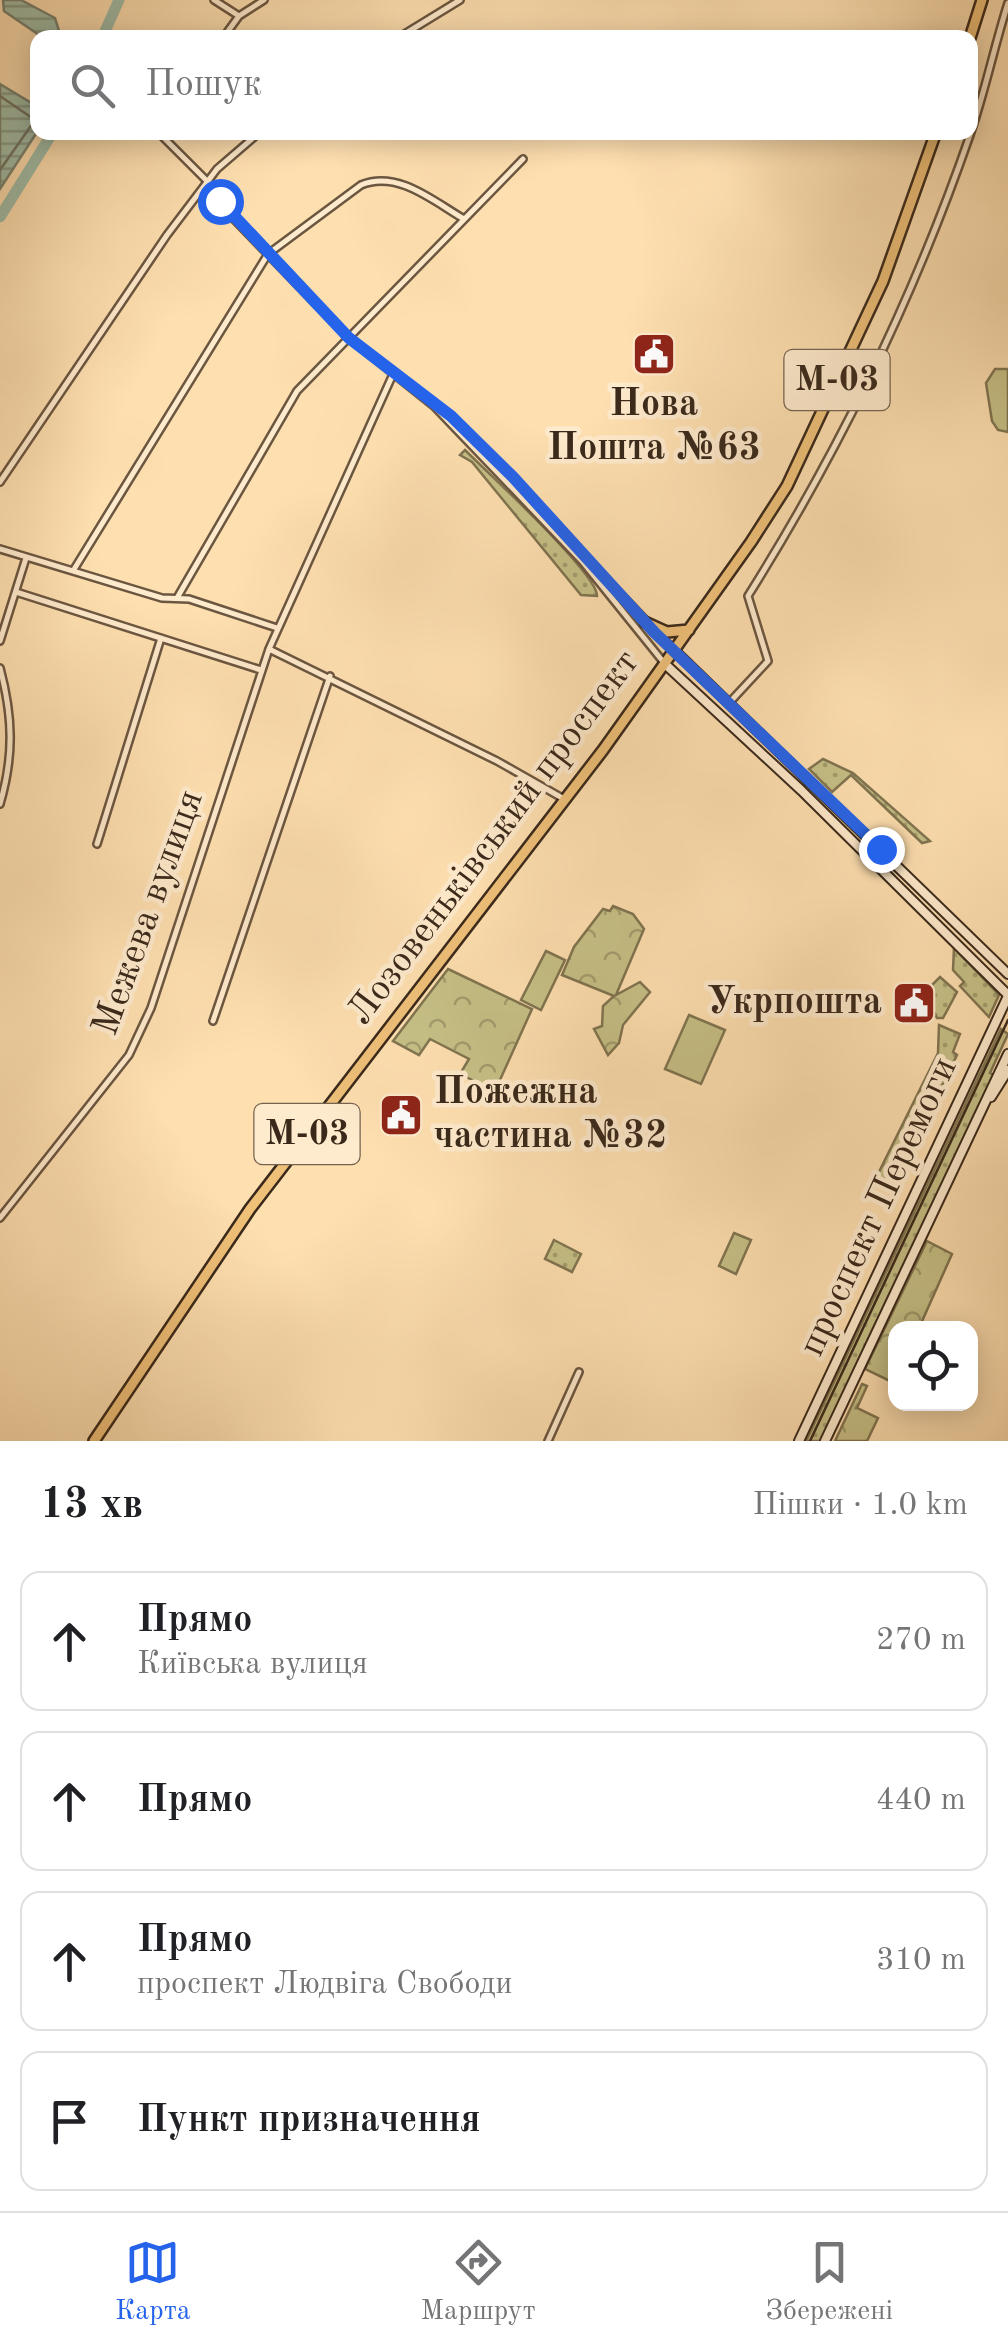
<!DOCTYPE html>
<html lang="uk">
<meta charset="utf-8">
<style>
body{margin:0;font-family:"Old Standard TT",serif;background:#f6f6f6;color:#202124}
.controls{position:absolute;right:30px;bottom:30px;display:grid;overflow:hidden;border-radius:20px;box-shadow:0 5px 25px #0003}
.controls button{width:90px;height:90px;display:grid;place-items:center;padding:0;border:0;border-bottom:2px solid #e0e0e0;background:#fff;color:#202124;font:50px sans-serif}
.stop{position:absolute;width:30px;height:30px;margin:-22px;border:8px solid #2563eb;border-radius:50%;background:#fff}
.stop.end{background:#2563eb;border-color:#fff;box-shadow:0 2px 10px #0008}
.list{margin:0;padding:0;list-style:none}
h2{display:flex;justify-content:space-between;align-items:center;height:130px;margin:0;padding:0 40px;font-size:42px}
h2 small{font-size:32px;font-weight:400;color:#757577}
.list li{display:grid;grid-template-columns:65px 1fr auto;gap:30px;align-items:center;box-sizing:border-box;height:140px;margin:0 20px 20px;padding:0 20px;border:2px solid #e0e0e0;border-radius:20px}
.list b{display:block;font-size:38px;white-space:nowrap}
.list p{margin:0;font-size:32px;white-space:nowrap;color:#757577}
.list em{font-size:32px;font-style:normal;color:#757577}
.icon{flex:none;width:55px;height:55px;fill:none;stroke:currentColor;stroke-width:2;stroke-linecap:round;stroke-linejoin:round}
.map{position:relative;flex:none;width:1008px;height:1441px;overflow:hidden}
.search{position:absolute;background:#fff;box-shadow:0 5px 25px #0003;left:30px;right:30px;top:30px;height:110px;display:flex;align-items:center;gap:25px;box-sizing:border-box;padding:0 35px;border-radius:20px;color:#757577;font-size:38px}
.sheet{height:770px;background:#fff}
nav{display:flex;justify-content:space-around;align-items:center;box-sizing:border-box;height:140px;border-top:2px solid #e0e0e0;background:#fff;font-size:28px;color:#757577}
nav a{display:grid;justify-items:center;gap:5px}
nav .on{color:#2563eb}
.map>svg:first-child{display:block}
.grass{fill:url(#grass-dots);stroke:#807450;stroke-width:2.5}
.forest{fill:url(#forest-crowns);stroke:#807450;stroke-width:2.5}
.garden{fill:#c6c086;stroke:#807450;stroke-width:2.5}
.water{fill:url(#water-rules);stroke:#778270;stroke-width:2.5}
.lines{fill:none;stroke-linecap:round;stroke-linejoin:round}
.shore{stroke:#6d7362;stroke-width:2.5}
.river{stroke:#a0bda8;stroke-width:11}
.minor-casing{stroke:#6b5640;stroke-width:10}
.secondary-casing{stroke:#3a291b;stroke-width:12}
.trunk-casing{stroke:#3a291b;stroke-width:14}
.minor{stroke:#feeacc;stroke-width:5}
.secondary{stroke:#feeacc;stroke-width:8}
.trunk{stroke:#efc078;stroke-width:9}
.tram{stroke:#3a291b;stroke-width:2.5}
.route{stroke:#2563eb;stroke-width:12}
.labels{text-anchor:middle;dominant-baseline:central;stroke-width:9;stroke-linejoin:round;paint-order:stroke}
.shield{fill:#feeacc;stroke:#756350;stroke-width:2.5}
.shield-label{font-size:35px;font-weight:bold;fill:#3a291b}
.poi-label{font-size:38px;font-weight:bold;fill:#3a291b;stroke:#feeacc}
.street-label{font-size:38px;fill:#3a291b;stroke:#feeacc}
</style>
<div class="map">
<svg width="1008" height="1441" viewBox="0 0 1008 1441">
<defs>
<pattern id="grass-dots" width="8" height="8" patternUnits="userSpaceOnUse" patternTransform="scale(2.5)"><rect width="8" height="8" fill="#c6c086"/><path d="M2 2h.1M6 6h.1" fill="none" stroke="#a29c6d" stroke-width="1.8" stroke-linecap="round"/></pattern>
<pattern id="forest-crowns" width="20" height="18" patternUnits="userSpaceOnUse" patternTransform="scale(2.5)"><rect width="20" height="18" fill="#c6c086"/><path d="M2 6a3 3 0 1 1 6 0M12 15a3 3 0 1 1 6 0" fill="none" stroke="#a29c6d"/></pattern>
<pattern id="water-rules" width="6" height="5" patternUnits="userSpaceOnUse" patternTransform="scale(2.5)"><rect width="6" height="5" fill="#a0bda8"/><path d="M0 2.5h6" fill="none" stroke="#839a88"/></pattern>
</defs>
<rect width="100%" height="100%" fill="#fedfb0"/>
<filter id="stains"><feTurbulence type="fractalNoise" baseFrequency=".002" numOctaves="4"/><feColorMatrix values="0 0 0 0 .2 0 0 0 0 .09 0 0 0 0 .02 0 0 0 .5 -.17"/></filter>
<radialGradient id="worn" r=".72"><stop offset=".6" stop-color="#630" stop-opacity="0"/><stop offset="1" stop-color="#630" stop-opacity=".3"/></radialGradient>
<!-- grass -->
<path class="grass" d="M465 450C486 471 599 575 597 596L581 595 472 462 460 455Z
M823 759 853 773 930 841 922 843 851 775 832 792 809 769Z
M954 948 999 995 989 1017 960 986 964 982 953 970Z
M940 977 957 992 943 1018H937L924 993Z
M939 1025 960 1034 953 1052 957 1055 895 1184 877 1176 938 1053Z
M1001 1029 1008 1034 990 1073 994 1075 821 1441H806Z
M554 1240 581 1254 572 1272 545 1259Z"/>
<!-- forest -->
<path class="forest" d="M613 906 633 914 644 929 616 995 640 982 650 992 623 1025 619 1043 608 1055 594 1029 602 1026 603 1006 614 996 562 975 574 947 603 909 610 911Z
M448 969 532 1009 495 1091 460 1074 469 1059 430 1039 419 1055 393 1041Z
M927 1241 952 1254 919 1328H896L894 1383 865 1369Z
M862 1384 867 1386 857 1408 878 1418 867 1441H835Z"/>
<!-- garden -->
<path class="garden" d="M995 369H1008V432L998 430 992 421 986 383Z
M546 951 565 960 541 1010 521 1000Z
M689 1015 725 1030 701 1084 665 1069Z
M734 1233 751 1240 736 1274 719 1266Z"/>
<!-- water -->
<path class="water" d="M3 0H21L55 18 61 37H42L4 11Z
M0 84 38 107 37 132 0 189Z"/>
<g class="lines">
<!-- shore -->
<path class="shore" d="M0 96 35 120 0 170"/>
<!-- river -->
<path class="river" d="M102 38 119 0
M0 217 53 132"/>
<!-- minor casing -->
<g class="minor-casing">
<path id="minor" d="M214 0 239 16
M223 38 239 16 264 0
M398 38 460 0
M158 132 209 183 231 216 349 338 434 406 582 561 665 664
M439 411 451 416 673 649
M0 482 167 235 217 169 260 132
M0 549 162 598 189 599 277 628
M73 571 268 254 361 185C398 170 433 201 464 219
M16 592 261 670
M177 598 297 391 523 159
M0 641 26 558
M269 649 497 761 564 799
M0 668C13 717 14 756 0 804
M729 703 768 661 748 596C839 451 914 297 970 135 985 92 994 47 1008 3
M97 844 161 638
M213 1021 330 676
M0 1218 129 1055 151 1008 269 649 394 372
M548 1441 579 1372"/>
</g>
<!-- secondary casing -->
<g class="secondary-casing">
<path id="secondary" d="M675 651 1008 974
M665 664 801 790 1008 995
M991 1097 1008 1070
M799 1441 1008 996
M825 1441 1008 1054"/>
</g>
<!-- trunk casing -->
<g class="trunk-casing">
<path id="trunk" d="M970 38 982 0
M645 622 667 632 689 630
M94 1441 250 1209 603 750 751 542 787 486 883 281 936 132"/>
</g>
<!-- minor -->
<use href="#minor" class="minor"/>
<!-- secondary -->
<use href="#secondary" class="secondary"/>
<!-- trunk -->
<use href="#trunk" class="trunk"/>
<!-- tram -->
<path class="tram" d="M810 1441 1008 1020"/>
</g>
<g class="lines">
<!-- route -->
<path class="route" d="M220 201 349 338 451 416 513 477 655 633 881 849"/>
</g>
<!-- icons -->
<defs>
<g id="civic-square" transform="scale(2.25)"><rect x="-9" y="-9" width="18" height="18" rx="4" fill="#8f2418" stroke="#feeacc"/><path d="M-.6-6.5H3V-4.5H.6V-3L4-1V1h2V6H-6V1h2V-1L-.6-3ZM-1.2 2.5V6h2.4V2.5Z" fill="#fff"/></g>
</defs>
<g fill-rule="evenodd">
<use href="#civic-square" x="654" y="354"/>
<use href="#civic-square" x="914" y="1003"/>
<use href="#civic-square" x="401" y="1115"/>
</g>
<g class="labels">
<!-- shield labels -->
<g class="shield">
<rect x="784.5" y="350" width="105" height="60" rx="8"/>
<rect x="254.5" y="1104" width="105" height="60" rx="8"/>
</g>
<g class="shield-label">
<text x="837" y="380">М-03</text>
<text x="307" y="1134">М-03</text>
</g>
<!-- poi labels -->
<g class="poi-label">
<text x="654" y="405">Нова<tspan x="654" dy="44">Пошта №63</tspan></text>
<text x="882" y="1003" text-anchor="end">Укрпошта</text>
<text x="434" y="1093" text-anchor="start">Пожежна<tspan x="434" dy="44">частина №32</tspan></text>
</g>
<!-- street labels -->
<g class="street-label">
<text transform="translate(494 838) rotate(-53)">Лозовеньківський проспект</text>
<text transform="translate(149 913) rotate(-70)">Межева вулиця</text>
<text transform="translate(879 1207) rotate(-65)">проспект Перемоги</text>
</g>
</g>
<rect width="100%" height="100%" filter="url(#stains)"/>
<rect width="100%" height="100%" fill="url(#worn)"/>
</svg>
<div class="controls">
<button><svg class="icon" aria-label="locate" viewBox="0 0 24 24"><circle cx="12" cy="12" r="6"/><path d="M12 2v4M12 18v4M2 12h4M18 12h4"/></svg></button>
</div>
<div class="stop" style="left:220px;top:201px"></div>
<div class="stop end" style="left:881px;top:849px"></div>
<div class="search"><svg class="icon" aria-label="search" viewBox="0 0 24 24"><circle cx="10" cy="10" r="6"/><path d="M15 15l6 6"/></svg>Пошук</div>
</div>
<section class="sheet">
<h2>13 хв<small>Пішки · 1.0 km</small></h2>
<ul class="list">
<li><svg class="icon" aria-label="ahead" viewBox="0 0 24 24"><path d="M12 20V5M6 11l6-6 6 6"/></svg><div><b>Прямо</b><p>Київська вулиця</p></div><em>270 m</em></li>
<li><svg class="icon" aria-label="ahead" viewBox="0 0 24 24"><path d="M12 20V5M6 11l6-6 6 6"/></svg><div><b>Прямо</b></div><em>440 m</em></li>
<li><svg class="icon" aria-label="ahead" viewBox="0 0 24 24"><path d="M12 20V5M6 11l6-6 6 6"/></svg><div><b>Прямо</b><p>проспект Людвіга Свободи</p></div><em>310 m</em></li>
<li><svg class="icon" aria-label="arrive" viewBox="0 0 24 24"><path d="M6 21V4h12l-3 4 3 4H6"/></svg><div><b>Пункт призначення</b></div></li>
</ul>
</section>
<nav>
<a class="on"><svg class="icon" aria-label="map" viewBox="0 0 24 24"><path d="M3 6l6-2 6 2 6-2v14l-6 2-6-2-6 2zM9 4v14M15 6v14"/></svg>Карта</a>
<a><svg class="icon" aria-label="directions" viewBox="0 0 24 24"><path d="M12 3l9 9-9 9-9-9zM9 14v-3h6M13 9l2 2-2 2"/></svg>Маршрут</a>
<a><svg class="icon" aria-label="saved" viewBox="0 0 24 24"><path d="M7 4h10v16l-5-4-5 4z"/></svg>Збережені</a>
</nav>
